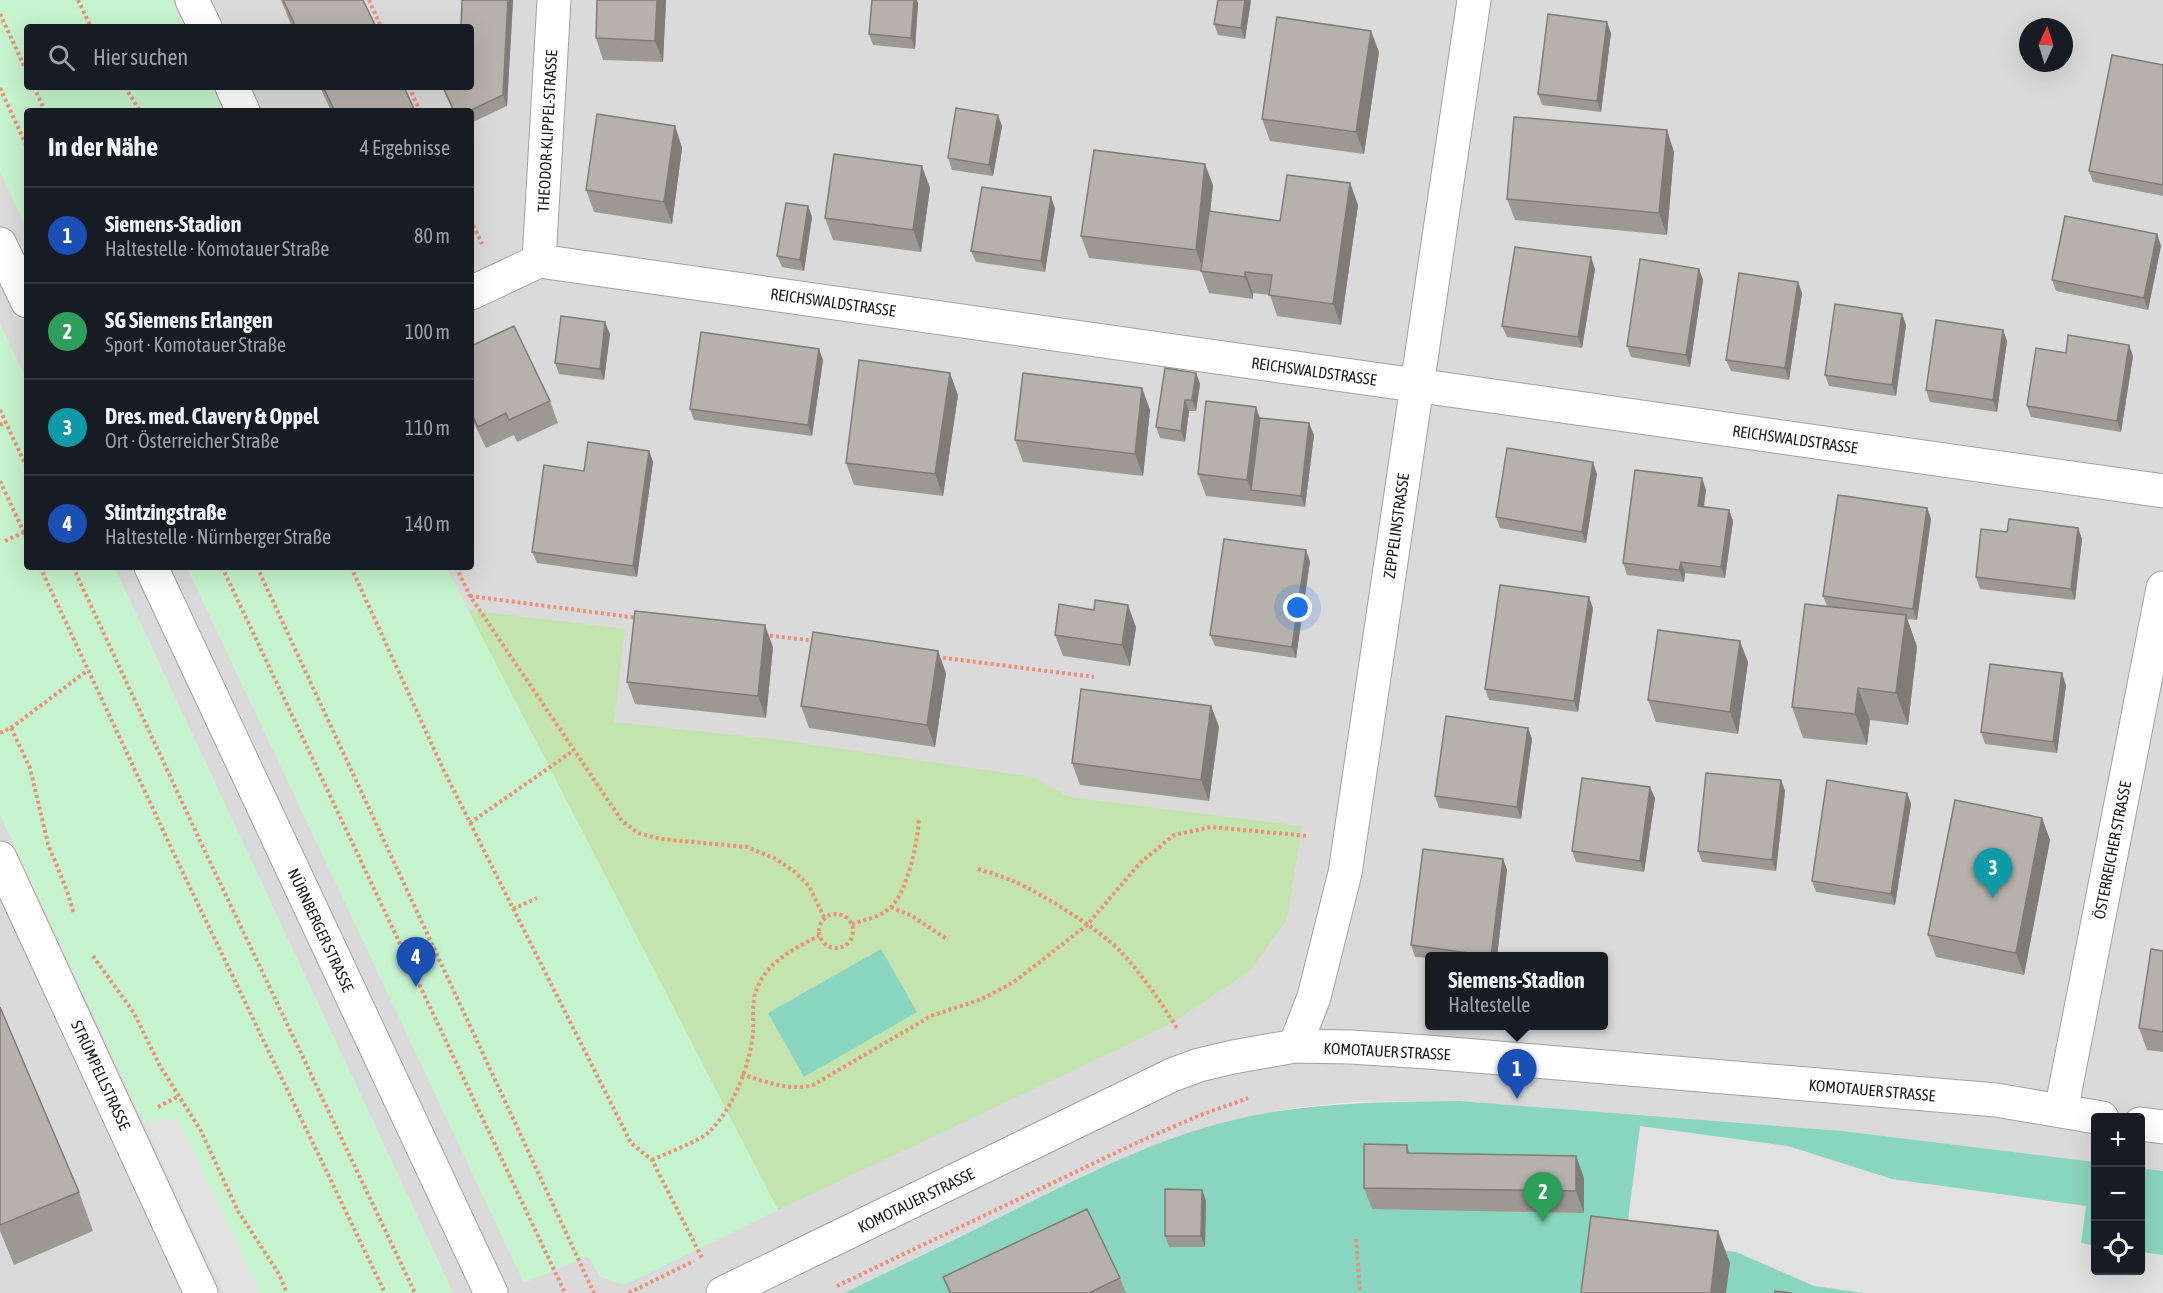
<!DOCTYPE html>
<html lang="de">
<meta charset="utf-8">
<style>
body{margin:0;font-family:"Asap Condensed",sans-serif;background:#242831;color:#f1f3f6}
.controls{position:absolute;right:18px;bottom:18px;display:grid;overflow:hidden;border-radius:6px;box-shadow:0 6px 24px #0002}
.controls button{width:54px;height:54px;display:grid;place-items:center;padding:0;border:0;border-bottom:2px solid #363941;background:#171b24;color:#f1f3f6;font:30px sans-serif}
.compass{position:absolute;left:2019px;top:18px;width:54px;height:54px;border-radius:50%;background:#171b24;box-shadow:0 6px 24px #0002;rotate:4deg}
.you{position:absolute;left:1298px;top:608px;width:21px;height:21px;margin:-15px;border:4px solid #fff;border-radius:50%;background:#1a73e8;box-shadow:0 0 0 9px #1a73e833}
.badge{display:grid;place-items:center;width:39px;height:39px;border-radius:50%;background:#d69790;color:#fff;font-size:20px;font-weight:700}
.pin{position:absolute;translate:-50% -50px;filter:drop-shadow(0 2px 3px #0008)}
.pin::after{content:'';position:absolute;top:32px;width:21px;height:18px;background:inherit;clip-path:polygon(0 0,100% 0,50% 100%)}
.popup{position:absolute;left:1425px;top:952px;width:183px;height:78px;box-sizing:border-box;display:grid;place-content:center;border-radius:6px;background:#171b24;filter:drop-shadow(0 2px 4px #0005);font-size:20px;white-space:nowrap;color:#9ea1a6}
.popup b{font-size:22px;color:#f1f3f6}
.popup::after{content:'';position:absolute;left:50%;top:100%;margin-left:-12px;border:12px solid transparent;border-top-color:#171b24}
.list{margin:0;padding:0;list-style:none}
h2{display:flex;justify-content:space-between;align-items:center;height:78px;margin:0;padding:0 24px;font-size:26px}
h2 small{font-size:20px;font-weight:400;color:#9ea1a6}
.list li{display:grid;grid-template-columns:39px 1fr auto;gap:18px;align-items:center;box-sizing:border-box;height:96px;padding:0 24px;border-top:2px solid #363941}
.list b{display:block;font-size:22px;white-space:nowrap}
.list p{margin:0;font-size:20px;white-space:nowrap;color:#9ea1a6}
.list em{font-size:20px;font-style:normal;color:#9ea1a6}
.icon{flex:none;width:33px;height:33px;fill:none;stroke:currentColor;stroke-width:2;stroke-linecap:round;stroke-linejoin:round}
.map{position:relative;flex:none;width:2163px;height:1293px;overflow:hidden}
.search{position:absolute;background:#171b24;box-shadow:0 6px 24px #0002;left:24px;top:24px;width:450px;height:66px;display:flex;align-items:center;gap:15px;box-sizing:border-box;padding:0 21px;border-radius:6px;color:#9ea1a6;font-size:22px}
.panel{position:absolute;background:#171b24;box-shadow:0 6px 24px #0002;left:24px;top:108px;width:450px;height:462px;border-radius:6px}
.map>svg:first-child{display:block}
.residential{fill:#dbdada;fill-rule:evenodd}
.grass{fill:#c3e3af}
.park{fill:#c5f3ce}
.pitch{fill:#8ad5c0}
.parking{fill:#e1e1e1}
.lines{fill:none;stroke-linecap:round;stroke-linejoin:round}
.minor-casing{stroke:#a1a1a1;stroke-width:35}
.tertiary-casing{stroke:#a1a1a1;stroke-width:35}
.path{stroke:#eb9077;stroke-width:4;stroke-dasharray:3 3;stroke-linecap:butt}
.minor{stroke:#fff;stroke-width:33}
.tertiary{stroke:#fff;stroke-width:33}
.wall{fill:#9d9892}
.shaded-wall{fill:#7f7c77}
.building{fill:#b6b1aa;stroke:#7f7c77;stroke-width:1.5}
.labels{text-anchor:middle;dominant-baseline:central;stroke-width:4.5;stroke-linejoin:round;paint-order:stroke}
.street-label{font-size:16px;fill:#1d1d1d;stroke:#fff}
</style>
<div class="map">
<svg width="2163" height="1293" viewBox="0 0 2163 1293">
<rect width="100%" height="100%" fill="#edebe4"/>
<!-- residential -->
<path class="residential" d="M172 0H2163V1171L2141 1168 2140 1118H2096L2095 1162 1843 1131 1460 1101 1352 1102 1294 1108 1225 1122 1156 1145 1089 1173 844 1293H453L114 567H187L524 1282 588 1256 601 1277 446 567H471V111H223L212 87H471V27H184ZM2028 27H2064V63H2028ZM1430 956H1604V1026H1430Z
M0 171 27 229V382L0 324Z
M0 814 144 1123 224 1293H0Z"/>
<!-- grass -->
<path class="grass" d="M468 610 625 629 614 722 781 740 1033 777 1069 797 1302 826 1287 919 1250 971 1169 1025 778 1210Z"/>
<!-- park -->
<path class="park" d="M0 0H172L184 27H27V87H212L223 111H27V229L0 171Z
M0 324 27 382V567H114L453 1293H224L0 814Z
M187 567H446L778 1210 625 1285 601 1277 588 1256 524 1283Z"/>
<!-- pitch -->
<path class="pitch" d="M881 949 917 1012 804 1077 768 1013Z
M1460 1101 1843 1131 2095 1162 2096 1270H2140L2141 1168 2163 1171V1293H844C904 1264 964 1235 1024 1205 1089 1173 1155 1140 1225 1122 1304 1102 1379 1102 1460 1101Z"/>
<!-- parking -->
<path class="parking" d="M178 1119 261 1293H224L144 1123Z
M1640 1126 1788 1146 1892 1179 2086 1206 2081 1243 2095 1246 2096 1270H2140L2141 1252 2163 1255V1293H1864L1814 1286 1736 1252 1626 1236Z"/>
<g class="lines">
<!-- minor casing -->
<g class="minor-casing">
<path id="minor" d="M192 0 205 27
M232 87 243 111
M539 261 554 0
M471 293 539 261 2163 491
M0 858 201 1293
M1295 1046 1314 997 1345 873 1474 0
M2061 1111 2163 588
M2140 1124 2163 1127
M723 1293 1172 1075 1199 1065 1233 1057 1295 1046 1351 1047 1428 1052 1996 1100 2102 1118"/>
</g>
<!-- tertiary casing -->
<g class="tertiary-casing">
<path id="tertiary" d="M0 244 27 301
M151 567 491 1293"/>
</g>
<!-- path -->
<path class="path" d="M78 0 91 27
M369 0 381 27
M0 14 27 72
M34 87 45 111
M125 87 140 111
M409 87 420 111
M0 88 27 147
M471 220 482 244
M0 410 27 468
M0 425 6 422
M0 481 27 539
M5 541 27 531
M40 567 183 873 385 1293
M73 567 202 845 415 1293
M222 567 565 1293
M257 567 594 1293
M351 567 444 771 631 1143 652 1160 702 1258
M456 567 470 596 622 821 638 833 661 839 747 847 776 859 795 872 809 886 824 917
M470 596 638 618
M764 635 816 641
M937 657 1094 677
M11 728 30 768 48 844 67 891 74 914
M0 733 11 728 88 670
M470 823 573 751
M978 869C990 873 1002 876 1013 881 1043 894 1099 929 1121 952 1143 976 1161 1002 1178 1030
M891 907 912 916 948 940
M513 909 537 898
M819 931a17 17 0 1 1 34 0a17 17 0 1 1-34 0Z
M852 924C864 920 881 917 891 907 908 891 918 840 919 818
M93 956 134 1013 160 1066 201 1131 238 1211 279 1274 287 1293
M742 1074C764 1082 790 1091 813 1085L931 1016 982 999 1014 982 1087 925 1140 863 1174 835 1211 827 1309 836
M158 1107 179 1096
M652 1160C665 1154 701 1140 709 1132 733 1109 750 1065 753 1033 754 1018 751 1002 757 988 767 962 796 947 819 936
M1356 1239 1360 1293
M837 1286 1136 1143 1198 1116 1248 1098
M629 1293 694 1261"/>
<!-- minor -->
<use href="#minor" class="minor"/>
<!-- tertiary -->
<use href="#tertiary" class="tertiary"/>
</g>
<!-- wall -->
<path class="wall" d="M281 0H363L376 27H292Z
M462 0H513L507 106 471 123V111H453L442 87H471Z
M666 0 663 62 603 60 596 38Z
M1218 0H1251L1245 39 1218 35 1214 24Z
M918 3 915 49 873 45 869 34Z
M1611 33 1601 112 1542 105 1538 94Z
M1379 52 1364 154 1270 141 1262 119Z
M2163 65V196L2093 182 2089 171Z
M320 87H404L415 111H331Z
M675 126 682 148 672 224 594 212 586 190Z
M1002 126 993 176 952 170 948 158Z
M1674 152 1667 235 1515 220 1507 199Z
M1350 183 1358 205 1341 325 1277 316 1270 295 1253 293V299L1209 293 1201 271 1089 258 1081 236 1213 185 1210 211 1280 221Z
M930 188 921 252 833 240 825 218Z
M808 206 812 217 804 271 782 267 777 256Z
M1055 208 1045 272 976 262 971 251Z
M2157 234 2161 246 2148 310 2056 291 2052 280Z
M1595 269 1582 348 1507 337 1502 326Z
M1699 269 1703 280 1690 367 1631 357 1627 346Z
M1798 282 1802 293 1789 380 1731 371 1726 360Z
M1902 314 1906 325 1896 396 1829 386 1825 375Z
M2003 330 2007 341 1997 412 1930 402 1926 390Z
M610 334 604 380 559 374 555 363Z
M471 346 550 401 558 423 517 442 514 435 486 448 471 417Z
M2066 353 2133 356 2121 432 2031 417 2027 406Z
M823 360 812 436 694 420 690 409Z
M1196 373 1200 384 1196 411H1189L1185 442 1160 438 1156 427Z
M1142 388 1150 410 1143 476 1023 462 1015 440Z
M958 395 943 496 854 485 846 463Z
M1260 418 1314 435 1305 507 1206 496 1198 474Z
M649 451 653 462 637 577 537 563 532 552 584 471Z
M1597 474 1586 543 1500 528 1496 517Z
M1706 490 1704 507 1729 510 1733 521 1725 578 1685 573 1684 582 1627 575 1623 563Z
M1927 508 1931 519 1917 620 1907 619 1917 647 1908 725 1870 720 1867 745 1803 738 1792 707 1827 606 1823 596Z
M2078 528 2082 539 2075 600 1980 589 1976 577 2007 532Z
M1310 561 1296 658 1215 646 1210 635Z
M1593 608 1578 712 1489 700 1485 689Z
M1094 610 1136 627 1130 666 1063 656 1055 635Z
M773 647 766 718 635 704 627 682Z
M1748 662 1738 734 1656 722 1648 700Z
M946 673 935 747 809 728 801 706Z
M2066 685 2057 753 1985 744 1981 732Z
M1211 706 1219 727 1209 801 1080 785 1072 763Z
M1528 728 1532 739 1521 819 1439 808 1435 796Z
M1781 780 1785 791 1776 871 1702 862 1698 851Z
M1907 793 1911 804 1895 905 1816 892 1812 881Z
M1655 798 1644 872 1576 862 1572 851Z
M2042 818 2050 840 2024 975 1936 957 1928 935Z
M1503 859 1507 870 1497 957H1430V958L1415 957 1411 945Z
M2163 951V1052L2147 1050 2139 1028Z
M0 1007 79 1192 93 1231 14 1265 0 1231Z
M1407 1145 1410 1153 1576 1156 1584 1178V1213L1372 1209 1364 1188Z
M1202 1190 1206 1201 1205 1247H1169L1165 1236Z
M943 1277 1120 1278 1126 1293H949Z"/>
<!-- shaded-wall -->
<path class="shaded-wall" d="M508 0H513L507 106 503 95Z
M657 0H666L663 62 655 41Z
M914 0H917L918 3 915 49 911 38Z
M1245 0H1251L1245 39 1241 28Z
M1607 22 1611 33 1601 112 1597 101Z
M1371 31 1379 52 1364 154 1356 132Z
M998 115 1002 126 993 176 989 165Z
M675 126 682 148 672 224 664 202Z
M1667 130 1674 152 1667 235 1659 213Z
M1205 164 1213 185 1204 272 1196 250Z
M922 166 930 188 921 252 913 230Z
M1350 183 1358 205 1341 325 1333 304Z
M1051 197 1055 208 1045 272 1041 261Z
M808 206 812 217 804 271 800 260Z
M2157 234 2161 246 2148 310 2144 298Z
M1591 257 1595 269 1582 348 1578 337Z
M1699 269 1703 280 1690 367 1686 355Z
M1245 272 1253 293V299L1245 277Z
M1798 282 1802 293 1789 380 1785 368Z
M1902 314 1906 325 1896 396 1892 385Z
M605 322 610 334 604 380 600 369Z
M2003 330 2007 341 1997 412 1993 400Z
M2129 345 2133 356 2121 432 2117 421Z
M819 349 823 360 812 436 808 425Z
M950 373 958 395 943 496 935 474Z
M1196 373 1200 384 1196 411 1192 400Z
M1142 388 1150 410 1143 476 1135 454Z
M1185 400 1189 411 1185 442 1181 431Z
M1256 407 1264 429 1251 490 1247 480Z
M1309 423 1314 435 1305 507 1301 496Z
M649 451 653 462 637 577 633 566Z
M1593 462 1597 474 1586 543 1582 532Z
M1702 478 1706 490 1702 517 1698 506Z
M1927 508 1931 519 1917 620 1913 609Z
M1729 510 1733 521 1725 578 1721 567Z
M2078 528 2082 539 2075 600 2071 589Z
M1306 550 1310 561 1296 658 1292 647Z
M1681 562 1685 573 1684 582 1679 570Z
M1589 597 1593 608 1578 712 1574 701Z
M1128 605 1136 627 1130 666 1122 645Z
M1906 615 1917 647 1908 725 1896 693Z
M765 625 773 647 766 718 758 696Z
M1740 641 1748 662 1738 734 1730 712Z
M938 651 946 673 935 747 927 725Z
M2062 673 2066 685 2057 753 2053 742Z
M1858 688 1870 720 1867 745 1855 714Z
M1211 706 1219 727 1209 801 1201 780Z
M1528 728 1532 739 1521 819 1517 807Z
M1781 780 1785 791 1776 871 1772 860Z
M1650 787 1655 798 1644 872 1640 861Z
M1907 793 1911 804 1895 905 1891 894Z
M2042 818 2050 840 2024 975 2016 953Z
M1503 859 1507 870 1497 957H1491Z
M1576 1156 1584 1178V1213L1576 1191Z
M1202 1190 1206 1201 1205 1247 1201 1236Z
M1718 1231 1730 1263 1726 1293H1711Z"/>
<!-- building -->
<path class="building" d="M283 0H363L376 27H296Z
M462 0H508L503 95 469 111H454L443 87H471V27H461Z
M597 0H657L655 41 596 38Z
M872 0H914L911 38 869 34Z
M1218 0H1245L1241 28 1214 24Z
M1548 14 1607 22 1597 101 1538 94Z
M1277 17 1371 31 1356 132 1262 119Z
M2112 55 2163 65V185L2089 171Z
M323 87H404L415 111H335Z
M956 108 998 115 989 165 948 158Z
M597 114 675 126 664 202 586 190Z
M1514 117 1667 130 1659 213 1507 199Z
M1094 150 1205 164 1196 250 1081 236Z
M834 154 922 166 913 230 825 218Z
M1287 175 1350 183 1333 304 1269 295 1272 275 1245 272V277L1201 271 1209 211 1280 221Z
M982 187 1051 197 1041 261 971 251Z
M786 203 808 206 800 260 777 256Z
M2065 216 2157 234 2144 298 2052 280Z
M1515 247 1591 257 1578 337 1502 326Z
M1640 259 1699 269 1686 355 1627 346Z
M1739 273 1798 282 1785 368 1726 360Z
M1835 304 1902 314 1892 385 1825 375Z
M561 316 605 322 600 369 555 363Z
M1936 320 2003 330 1993 400 1926 390Z
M514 326 550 401 509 420 506 413 478 427 471 412V346Z
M701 332 819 349 808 425 690 409Z
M2068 335 2129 345 2117 421 2027 406 2036 348 2066 353Z
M859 360 950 373 935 474 846 463Z
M1165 368 1196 373 1192 400H1185L1181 431 1156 427Z
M1023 373 1142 388 1135 454 1015 440Z
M1206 401 1256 407 1247 480 1198 474Z
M1260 418 1309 423 1301 496 1251 490Z
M588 442 649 451 633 566 532 552 544 465 584 471Z
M1507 448 1593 462 1582 532 1496 517Z
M1635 470 1702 478 1698 506 1729 510 1721 567 1681 562 1679 570 1623 563Z
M1838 495 1927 508 1913 609 1823 596Z
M2009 519 2078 528 2071 589 1976 577 1981 529 2007 532Z
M1224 539 1306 550 1292 647 1210 635Z
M1500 585 1589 597 1574 701 1485 689Z
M1095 600 1128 605 1122 645 1055 635 1059 604 1094 610Z
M1805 604 1906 615 1896 693 1858 688 1855 714 1792 707Z
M635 611 765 625 758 696 627 682Z
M1658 630 1740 641 1730 712 1648 700Z
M813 632 938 651 927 725 801 706Z
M1990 664 2062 673 2053 742 1981 732Z
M1081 689 1211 706 1201 780 1072 763Z
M1446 716 1528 728 1517 807 1435 796Z
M1706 773 1781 780 1772 860 1698 851Z
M1582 778 1650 787 1640 861 1572 851Z
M1827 780 1907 793 1891 894 1812 881Z
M1955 800 2042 818 2016 953 1928 935Z
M1423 849 1503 859 1491 956 1411 945Z
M2151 949 2163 951V1032L2139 1028Z
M0 1007 79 1192 0 1225Z
M1364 1144 1407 1145V1153L1576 1156V1191L1364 1188Z
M1165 1189 1202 1190 1201 1236H1165Z
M1087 1209 1120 1278 1089 1293H951L943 1277Z
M1591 1216 1718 1231 1711 1293H1581Z
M1775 1291 1792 1293H1775Z"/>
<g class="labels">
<!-- street labels -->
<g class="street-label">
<text transform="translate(547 131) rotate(-87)">THEODOR-KLIPPEL-STRASSE</text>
<text transform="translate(833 302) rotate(8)">REICHSWALDSTRASSE</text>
<text transform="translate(1314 371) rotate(8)">REICHSWALDSTRASSE</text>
<text transform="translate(1795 439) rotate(8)">REICHSWALDSTRASSE</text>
<text transform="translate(1396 526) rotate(-82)">ZEPPELINSTRASSE</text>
<text transform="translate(2112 850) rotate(-79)">ÖSTERREICHER STRASSE</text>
<text transform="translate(321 930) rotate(65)">NÜRNBERGER STRASSE</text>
<text transform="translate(1387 1051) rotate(3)">KOMOTAUER STRASSE</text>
<text transform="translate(101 1075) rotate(65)">STRÜMPELLSTRASSE</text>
<text transform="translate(1872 1090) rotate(5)">KOMOTAUER STRASSE</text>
<text transform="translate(916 1200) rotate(-26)">KOMOTAUER STRASSE</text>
</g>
</g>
</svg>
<div class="controls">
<button>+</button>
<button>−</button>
<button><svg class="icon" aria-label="locate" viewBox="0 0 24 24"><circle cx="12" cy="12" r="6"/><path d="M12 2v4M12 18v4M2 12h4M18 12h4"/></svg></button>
</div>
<svg class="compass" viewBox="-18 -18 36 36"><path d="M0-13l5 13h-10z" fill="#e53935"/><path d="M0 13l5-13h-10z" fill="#9ea1a6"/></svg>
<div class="you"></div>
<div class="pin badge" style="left:1517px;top:1099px;background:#1a4fb4">1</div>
<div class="popup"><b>Siemens-Stadion</b>Haltestelle</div>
<div class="pin badge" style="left:1543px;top:1222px;background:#2e9e5b">2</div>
<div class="pin badge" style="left:1993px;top:898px;background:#0f9aa8">3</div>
<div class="pin badge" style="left:416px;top:987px;background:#1a4fb4">4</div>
<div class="search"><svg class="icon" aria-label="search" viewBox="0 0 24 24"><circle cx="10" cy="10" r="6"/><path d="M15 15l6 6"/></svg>Hier suchen</div>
<section class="panel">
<h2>In der Nähe<small>4 Ergebnisse</small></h2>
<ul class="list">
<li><span class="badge" style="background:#1a4fb4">1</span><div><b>Siemens-Stadion</b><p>Haltestelle · Komotauer Straße</p></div><em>80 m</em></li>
<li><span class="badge" style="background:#2e9e5b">2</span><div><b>SG Siemens Erlangen</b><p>Sport · Komotauer Straße</p></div><em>100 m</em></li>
<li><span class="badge" style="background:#0f9aa8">3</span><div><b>Dres. med. Clavery &amp; Oppel</b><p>Ort · Österreicher Straße</p></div><em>110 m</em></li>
<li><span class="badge" style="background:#1a4fb4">4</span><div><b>Stintzingstraße</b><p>Haltestelle · Nürnberger Straße</p></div><em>140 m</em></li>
</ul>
</section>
</div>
